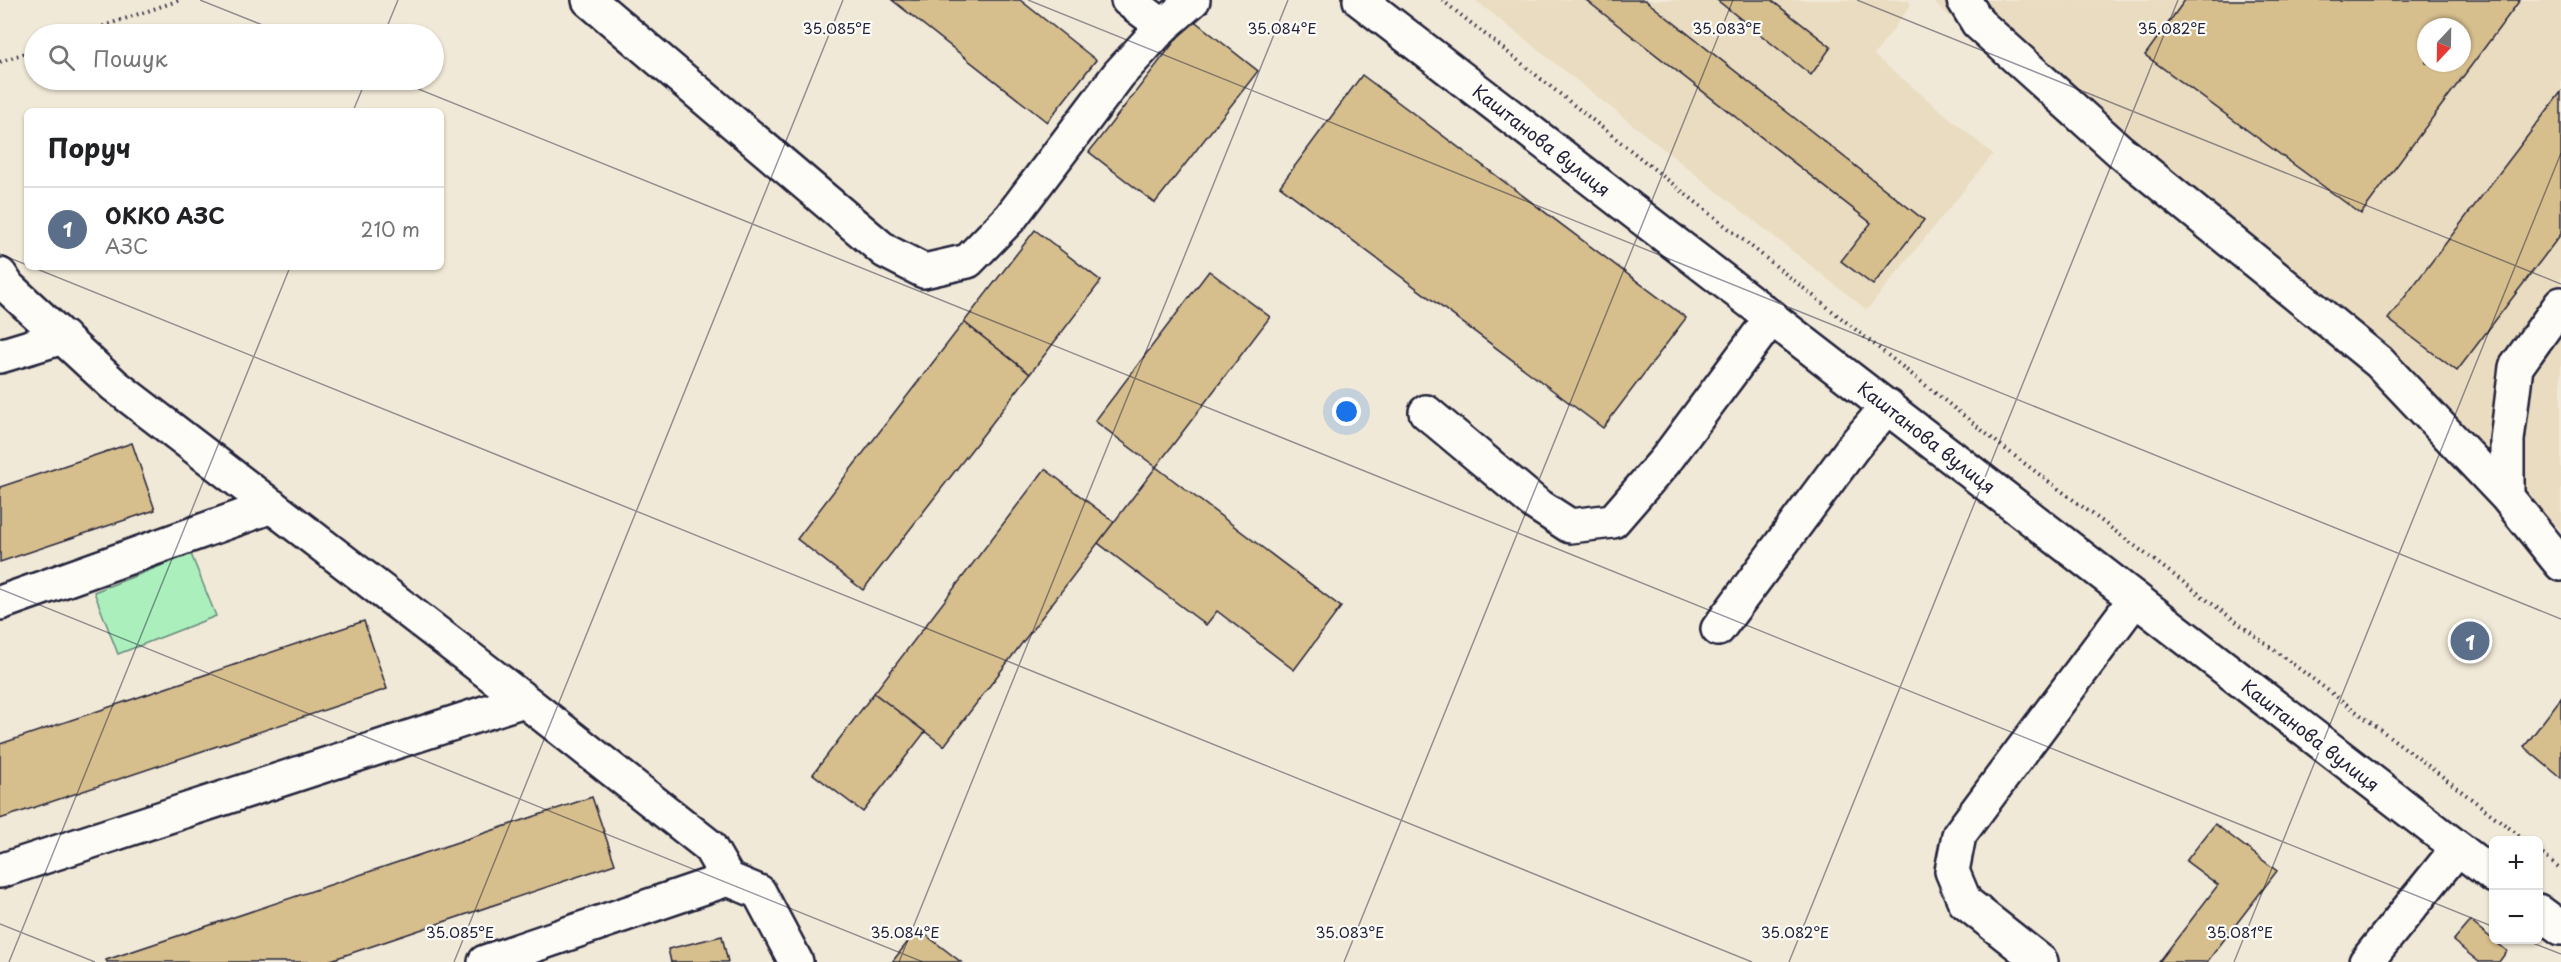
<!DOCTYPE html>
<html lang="uk">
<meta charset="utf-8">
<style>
body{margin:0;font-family:"Playpen Sans",sans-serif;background:#f2f2f2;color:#202124}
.controls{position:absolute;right:18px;bottom:18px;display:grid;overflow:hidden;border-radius:9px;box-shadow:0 2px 4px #0004}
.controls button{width:54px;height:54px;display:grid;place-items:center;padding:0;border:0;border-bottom:2px solid #e0e0e0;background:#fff;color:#202124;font:30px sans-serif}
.compass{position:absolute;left:2417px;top:18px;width:54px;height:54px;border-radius:50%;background:#fff;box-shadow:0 2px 4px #0004;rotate:202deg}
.you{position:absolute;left:1347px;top:412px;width:21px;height:21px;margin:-15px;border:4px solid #fff;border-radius:50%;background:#1a73e8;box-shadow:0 0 0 9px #1a73e833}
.badge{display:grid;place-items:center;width:39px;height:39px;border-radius:50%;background:#db2777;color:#fff;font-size:20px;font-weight:700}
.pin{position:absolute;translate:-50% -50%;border:3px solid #fff;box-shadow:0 2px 6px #0006}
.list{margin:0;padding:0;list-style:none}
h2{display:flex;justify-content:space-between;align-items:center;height:78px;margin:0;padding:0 24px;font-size:26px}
h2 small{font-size:20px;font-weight:400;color:#757577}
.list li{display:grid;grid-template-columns:39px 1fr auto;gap:18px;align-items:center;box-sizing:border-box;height:84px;padding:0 24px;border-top:2px solid #e0e0e0}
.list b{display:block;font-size:22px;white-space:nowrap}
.list p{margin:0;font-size:20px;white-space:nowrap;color:#757577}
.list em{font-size:20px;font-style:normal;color:#757577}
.icon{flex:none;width:33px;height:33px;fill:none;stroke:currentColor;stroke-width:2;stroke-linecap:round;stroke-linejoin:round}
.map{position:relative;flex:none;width:2561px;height:962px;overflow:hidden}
.search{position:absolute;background:#fff;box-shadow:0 2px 4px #0004;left:24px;top:24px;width:420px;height:66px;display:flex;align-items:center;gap:15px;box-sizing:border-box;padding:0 21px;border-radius:33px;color:#757577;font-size:22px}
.panel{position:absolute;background:#fff;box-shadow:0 2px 4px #0004;left:24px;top:108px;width:420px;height:162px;border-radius:9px}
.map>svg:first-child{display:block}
.built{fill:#e9dcc1;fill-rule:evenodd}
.green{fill:#abf0bc;stroke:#66897c;stroke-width:1.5}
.building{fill:#d6be8d;stroke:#22223b;stroke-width:1.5;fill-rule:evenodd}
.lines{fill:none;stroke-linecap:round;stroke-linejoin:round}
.minor-casing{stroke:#22223b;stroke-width:38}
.path{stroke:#22223b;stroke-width:4;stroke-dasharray:1.5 4.5;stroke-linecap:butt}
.minor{stroke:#fdfcf7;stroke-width:33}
.ticks{fill:none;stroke:#22223b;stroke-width:1.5;stroke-opacity:0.45}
.labels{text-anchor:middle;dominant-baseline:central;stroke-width:4.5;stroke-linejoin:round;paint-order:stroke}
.street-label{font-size:18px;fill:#22223b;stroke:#fdfcf7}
.ticks-label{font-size:15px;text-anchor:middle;fill:#22223b;stroke:#fdfcf7;stroke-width:4.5;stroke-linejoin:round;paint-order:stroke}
</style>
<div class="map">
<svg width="2561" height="962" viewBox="0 0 2561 962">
<rect width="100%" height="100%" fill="#f1e9d7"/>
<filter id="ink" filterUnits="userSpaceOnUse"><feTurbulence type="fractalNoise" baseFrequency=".0167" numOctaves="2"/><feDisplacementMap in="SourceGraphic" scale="12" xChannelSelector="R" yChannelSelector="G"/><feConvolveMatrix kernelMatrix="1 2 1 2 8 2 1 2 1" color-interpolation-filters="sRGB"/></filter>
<g filter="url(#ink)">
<!-- built -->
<path class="built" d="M1475 0H1908L1911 5 1874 55 1993 154 1867 310Z
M1931 0H2561V530L2022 80ZM2426 27H2462V63H2426Z"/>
<!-- green -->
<path class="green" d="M191 554 216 616 118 654 94 592Z"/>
<!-- building -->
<path class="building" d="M892 0H1020L1096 60 1047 122Z
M1586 0H1645L1924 220 1873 285 1841 261 1871 223Z
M1717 0H1771L1831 47 1811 75Z
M2185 0H2520L2361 214 2145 55ZM2426 27H2462V63H2426Z
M1192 19 1258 71 1155 203 1089 152Z
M1362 75 1686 318 1603 428 1280 186Z
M2561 92V234L2457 371 2388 319Z
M1035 230 1101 281 1030 374 964 322Z
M1209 271 1270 317 1156 467 1095 421Z
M964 322 1030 374 863 590 797 539Z
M132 443 155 510 0 562V487Z
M1156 467 1341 607 1294 670 1217 611 1206 625 1098 543Z
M1045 469 1114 522 944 746 874 693Z
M364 621 387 689 0 819V744Z
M874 693 925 732 863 812 813 774Z
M2561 698V778L2524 747Z
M592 797 615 864 325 962H107L106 960Z
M2215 824 2277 871 2207 962H2159L2218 885 2186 861Z
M2470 921 2507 951 2499 962H2479L2453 941Z
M918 929 961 962H892Z
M722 936 728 962H671L668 949Z"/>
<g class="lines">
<!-- minor casing -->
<g class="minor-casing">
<path id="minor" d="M589 0 885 251 924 271 968 261 1011 217 1119 74 1163 26 1193 0
M1128 0 1163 26
M1360 0 2494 876
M1964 0 1978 23 2120 151 2379 362 2507 497 2561 564
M0 275 8 287 114 385 524 700 709 846 728 879 759 892 796 962
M0 356 63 337
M1426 412 1536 504 1570 526 1613 521 1665 461 1772 317
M2507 497V440L2516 367 2561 304
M0 603 272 506
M1718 629 1854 446 1888 406
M0 871 524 700
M2538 911 2561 928
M485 962 728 879
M2041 962 1965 902 1952 871 1959 835 2135 599
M2366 962 2458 848"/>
</g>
<!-- path -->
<path class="path" d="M1442 0 2008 451 2413 754 2525 840
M80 34 180 0
M0 62 34 50
M2538 851 2561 869"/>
<!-- minor -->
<use href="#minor" class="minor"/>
</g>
</g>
<!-- ticks -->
<path class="ticks" d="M200 0 285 34M1028 0 2561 619M1857 0 2561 284M384 34 398 0M396 80 2494 927M353 111 366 80M0 254 27 265M32 267 1752 962M0 589 923 962M0 924 95 962M2525 940 2561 954M9 962 290 267M454 962 843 0M899 962 1288 0M1344 962 1733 0M1789 962 2178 0M2234 962 2561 153"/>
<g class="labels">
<!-- street labels -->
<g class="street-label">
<text transform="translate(1542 140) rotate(38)">Каштанова вулиця</text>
<text transform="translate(1927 437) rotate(38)">Каштанова вулиця</text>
<text transform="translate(2311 735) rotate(38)">Каштанова вулиця</text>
</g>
</g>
<g class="ticks-label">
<text x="1727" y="34">35.083°E</text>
<text x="837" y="34">35.085°E</text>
<text x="1282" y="34">35.084°E</text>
<text x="2172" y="34">35.082°E</text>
<text x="460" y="938">35.085°E</text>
<text x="905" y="938">35.084°E</text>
<text x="1350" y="938">35.083°E</text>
<text x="1795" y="938">35.082°E</text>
<text x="2240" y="938">35.081°E</text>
</g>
</svg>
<div class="controls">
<button>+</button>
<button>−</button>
</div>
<svg class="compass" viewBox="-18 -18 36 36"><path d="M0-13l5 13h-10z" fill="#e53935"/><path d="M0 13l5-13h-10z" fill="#757577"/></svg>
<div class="you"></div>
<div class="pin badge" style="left:2470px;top:641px;background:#5c6f8a">1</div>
<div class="search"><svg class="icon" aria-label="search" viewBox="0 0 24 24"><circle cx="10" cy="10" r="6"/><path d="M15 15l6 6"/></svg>Пошук</div>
<section class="panel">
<h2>Поруч<small></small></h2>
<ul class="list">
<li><span class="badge" style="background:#5c6f8a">1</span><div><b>ОККО АЗС</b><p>АЗС</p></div><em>210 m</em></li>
</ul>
</section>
</div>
